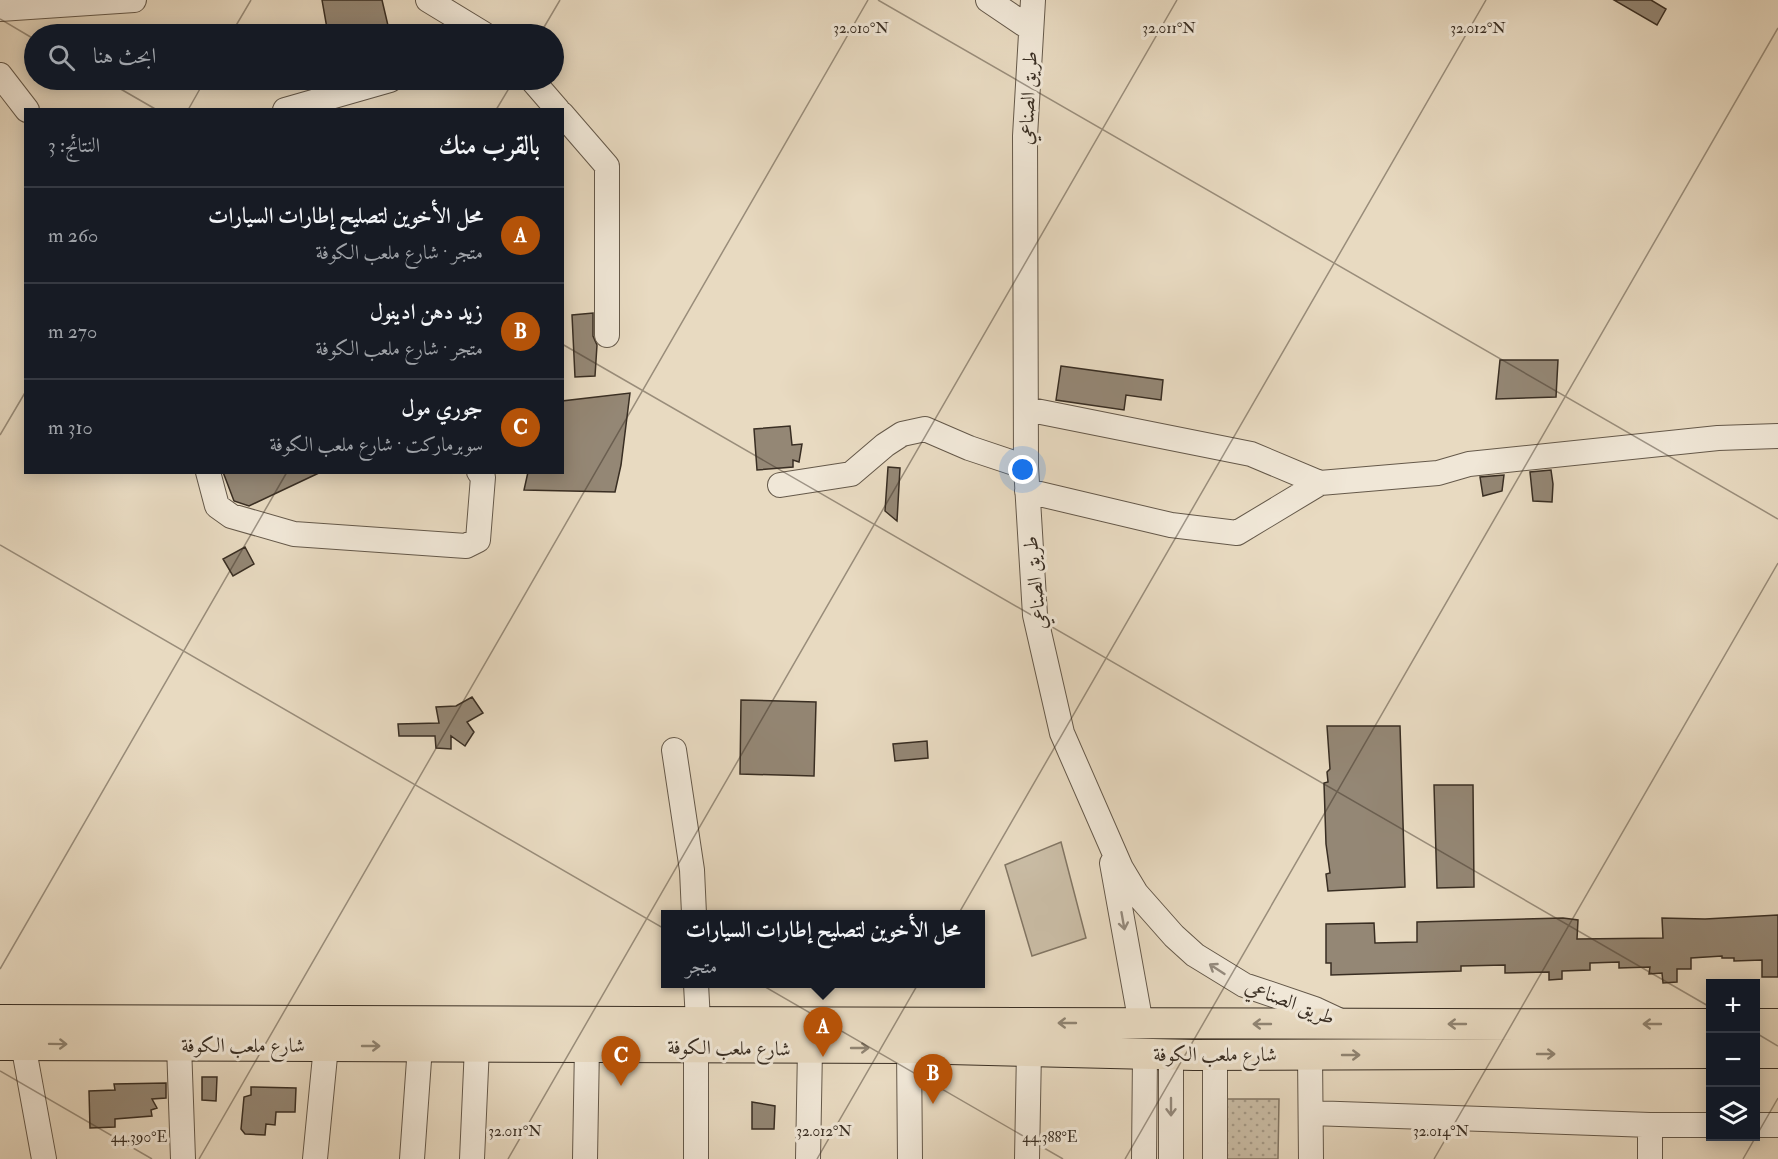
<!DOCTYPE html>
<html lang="ar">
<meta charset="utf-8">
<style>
body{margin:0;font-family:"IM FELL Double Pica",Amiri,serif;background:#20242c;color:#f1f3f6;direction:rtl}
.controls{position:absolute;right:18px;bottom:18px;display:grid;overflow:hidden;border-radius:0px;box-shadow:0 3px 15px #0003}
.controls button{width:54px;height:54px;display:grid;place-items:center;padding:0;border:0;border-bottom:2px solid #363941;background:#171b24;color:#f1f3f6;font:30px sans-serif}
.you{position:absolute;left:1023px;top:470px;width:21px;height:21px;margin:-15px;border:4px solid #fff;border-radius:50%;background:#1a73e8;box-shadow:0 0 0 9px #1a73e833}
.badge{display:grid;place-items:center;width:39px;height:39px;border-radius:50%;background:#b45309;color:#fff;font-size:20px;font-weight:700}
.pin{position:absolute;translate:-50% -50px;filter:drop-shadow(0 2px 3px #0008)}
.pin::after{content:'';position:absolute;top:32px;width:21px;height:18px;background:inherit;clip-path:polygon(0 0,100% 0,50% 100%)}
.popup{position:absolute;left:661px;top:910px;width:324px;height:78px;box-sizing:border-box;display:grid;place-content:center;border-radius:0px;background:#171b24;filter:drop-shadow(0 2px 4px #0005);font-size:20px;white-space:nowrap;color:#9ea1a6}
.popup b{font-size:22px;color:#f1f3f6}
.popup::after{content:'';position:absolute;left:50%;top:100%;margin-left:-12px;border:12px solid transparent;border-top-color:#171b24}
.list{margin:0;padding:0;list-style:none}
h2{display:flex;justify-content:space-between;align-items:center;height:78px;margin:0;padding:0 24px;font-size:26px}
h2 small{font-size:20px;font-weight:400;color:#9ea1a6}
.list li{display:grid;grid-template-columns:39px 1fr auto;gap:18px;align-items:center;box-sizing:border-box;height:96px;padding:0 24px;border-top:2px solid #363941}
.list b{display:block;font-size:22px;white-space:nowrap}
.list p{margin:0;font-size:20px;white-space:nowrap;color:#9ea1a6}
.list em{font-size:20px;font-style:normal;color:#9ea1a6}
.icon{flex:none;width:33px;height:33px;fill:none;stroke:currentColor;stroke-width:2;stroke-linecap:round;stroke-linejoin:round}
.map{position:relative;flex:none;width:1778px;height:1159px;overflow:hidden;direction:ltr}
.search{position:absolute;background:#171b24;box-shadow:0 3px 15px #0003;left:24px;top:24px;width:540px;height:66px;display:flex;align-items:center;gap:15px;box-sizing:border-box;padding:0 21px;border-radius:33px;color:#9ea1a6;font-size:22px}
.panel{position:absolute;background:#171b24;box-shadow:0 3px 15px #0003;left:24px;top:108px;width:540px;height:366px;border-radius:0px;direction:rtl}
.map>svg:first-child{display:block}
.grass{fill:url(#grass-dots);stroke:#827664;stroke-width:1.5}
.park{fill:#cabda6;stroke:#827664;stroke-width:1.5}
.building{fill:#948775;stroke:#392e23;stroke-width:1.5}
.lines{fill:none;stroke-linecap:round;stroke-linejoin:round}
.minor-casing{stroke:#65594a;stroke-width:26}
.major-casing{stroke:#392e23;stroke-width:32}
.minor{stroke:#f0e7d7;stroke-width:24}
.major{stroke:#e8dac1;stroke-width:30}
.oneway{stroke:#948a7d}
.oneway2{stroke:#908472}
.ticks{fill:none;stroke:#392e23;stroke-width:1.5;stroke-opacity:0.45}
.labels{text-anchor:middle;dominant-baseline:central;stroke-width:6;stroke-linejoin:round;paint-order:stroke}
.street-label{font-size:20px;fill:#392e23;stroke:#f0e7d7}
.ticks-label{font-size:15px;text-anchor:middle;fill:#392e23;stroke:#f0e7d7;stroke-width:6;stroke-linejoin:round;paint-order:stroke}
</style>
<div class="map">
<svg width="1778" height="1159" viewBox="0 0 1778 1159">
<defs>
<pattern id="grass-dots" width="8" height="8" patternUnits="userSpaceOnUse" patternTransform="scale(1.5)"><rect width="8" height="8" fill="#cabda6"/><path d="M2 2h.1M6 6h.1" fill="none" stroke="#a59a87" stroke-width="1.8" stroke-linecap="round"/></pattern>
</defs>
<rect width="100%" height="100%" fill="#e8dac1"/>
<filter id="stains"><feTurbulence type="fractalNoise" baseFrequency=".00333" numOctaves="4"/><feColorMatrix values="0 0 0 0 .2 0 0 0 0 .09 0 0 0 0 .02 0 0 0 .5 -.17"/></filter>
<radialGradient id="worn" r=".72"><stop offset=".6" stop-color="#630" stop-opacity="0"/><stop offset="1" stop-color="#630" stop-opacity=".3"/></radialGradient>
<!-- grass -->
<path class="grass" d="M1211 1099H1279L1278 1159H1211Z"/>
<!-- park -->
<path class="park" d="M1061 842 1086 938 1032 956 1005 865Z"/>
<!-- building -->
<path class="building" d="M322 0H382L390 34H328Z
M1614 0H1651L1666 9 1657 25Z
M593 313V336L597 345 595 376 575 377 572 315Z
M1500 360H1558L1556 397 1496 399Z
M1061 366 1163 380 1161 400 1126 395 1124 410 1056 400Z
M630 393 621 465 615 492 524 490 528 472H562V401Z
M790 426 792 445 802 444 799 462 793 460V467L757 470 754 429Z
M888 467 900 468 897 521 885 511Z
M1551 470 1553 484 1552 502 1533 501 1530 472Z
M223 472H321L249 506 234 501Z
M1504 475 1502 491 1483 496 1480 477Z
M245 547 254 564 233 576 223 559Z
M472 697 483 713 467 722 474 732 465 746 451 736V749L436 748 435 736H399L398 724 439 723 436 707 456 706Z
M741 700 816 702 814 776 740 774Z
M1327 726H1400L1405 887 1328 891 1326 874 1330 873 1326 844 1324 783 1328 782 1327 772 1330 769Z
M927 741 928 758 895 761 893 744Z
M1434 785H1473L1474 887 1437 888Z
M1778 915V977H1762V960L1734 961V958H1722V956L1691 958V969H1677V982L1663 983 1662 973 1649 974 1650 967 1619 968V962L1590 963V970L1562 971V979L1549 980V972L1505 973V965L1461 966V971L1331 975V963H1326V924L1374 923 1375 943 1417 942V922L1563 918 1578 920 1577 939 1663 938 1662 918 1705 919Z
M202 1077H217L216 1101 202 1100Z
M166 1083V1098L152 1099 157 1108 151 1110 152 1116 115 1119V1127L90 1128 89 1091 115 1090 114 1084Z
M251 1087 296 1088 295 1112H276L275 1125 266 1124 265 1135 245 1134 241 1129 244 1097 251 1095Z
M752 1102 775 1106 774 1129H752Z"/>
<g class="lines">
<!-- minor casing -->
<g class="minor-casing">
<path id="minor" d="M428 0 484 34
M988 0 1031 29
M1033 0 1025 136 1026 467 1035 615 1062 733 1121 868 1136 893 1174 936 1195 955 1244 985 1315 1009 1345 1023
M0 9 134 0
M0 75 27 110
M532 80 558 110
M285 110 390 80
M562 114 607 166V335
M1026 409 1251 454 1320 483 1438 473 1469 464 1718 438 1778 436
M208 472 217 506 231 516 294 534 466 546 478 540 483 477 479 472
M780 485 851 474 885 445 902 434 925 429 969 448 1026 467
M1027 491 1171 525 1237 533 1320 483
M674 750 692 870 694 914
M1112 863 1141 1024
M696 984 698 1021
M23 1044 44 1159
M179 1045 183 1159
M909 1048 910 1159
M1310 1055 1311 1159
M1311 1113 1650 1125H1710
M1756 1125H1778
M315 1159 326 1046
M412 1159 420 1046
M472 1159 477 1046
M585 1159 587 1046
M696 1159V1047
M808 1159 810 1048
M1027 1159 1029 1050
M1144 1159 1145 1054
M1171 1159V1054
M1215 1159V1055
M1650 1159V1125"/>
</g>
<!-- major casing -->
<g class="major-casing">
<path id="major" d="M0 1020C570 1021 1140 1025 1710 1024
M1756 1024H1778
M0 1045 909 1048 1194 1055 1710 1053
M1756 1053H1778"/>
</g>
<!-- minor -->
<use href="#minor" class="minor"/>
<!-- major -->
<use href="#major" class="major"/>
</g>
<!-- one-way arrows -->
<defs><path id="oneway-shaft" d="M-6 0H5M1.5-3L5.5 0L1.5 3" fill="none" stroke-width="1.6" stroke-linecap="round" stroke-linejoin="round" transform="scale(1.5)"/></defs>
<g class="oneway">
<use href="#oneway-shaft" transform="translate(1123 921) rotate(80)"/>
<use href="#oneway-shaft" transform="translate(1217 969) rotate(-147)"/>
<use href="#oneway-shaft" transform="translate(1171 1107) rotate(90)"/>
</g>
<g class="oneway2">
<use href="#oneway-shaft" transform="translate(1067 1023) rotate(-180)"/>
<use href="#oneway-shaft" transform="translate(1262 1024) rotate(-180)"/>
<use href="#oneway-shaft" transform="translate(1457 1024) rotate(180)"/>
<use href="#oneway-shaft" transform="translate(1652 1024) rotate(180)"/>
<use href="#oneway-shaft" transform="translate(58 1044) rotate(1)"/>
<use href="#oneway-shaft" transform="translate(371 1046)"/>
<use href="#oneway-shaft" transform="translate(860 1048)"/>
<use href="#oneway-shaft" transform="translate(1546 1054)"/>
<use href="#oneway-shaft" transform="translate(1351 1055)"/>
</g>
<!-- ticks -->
<path class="ticks" d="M878 0 1778 519M0 19 34 39M231 34 251 0M540 34 560 0M105 80 157 110M188 110 205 80M496 110 514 80M562 344 1710 1007M0 435 26 391M0 545 1063 1159M0 969 287 472M1756 1033 1778 1046M0 1071 152 1159M199 1159 868 0M508 1159 1177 0M817 1159 1486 0M1125 1159 1778 28M1434 1159 1778 563M1743 1159 1778 1098"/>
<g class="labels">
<!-- street labels -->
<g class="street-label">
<text transform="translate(1028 98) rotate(-87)">طريق الصناعي</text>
<text transform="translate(1035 583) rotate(-96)">طريق الصناعي</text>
<text transform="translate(1290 1002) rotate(21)">طريق الصناعي</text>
<text x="243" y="1045">شارع ملعب الكوفة</text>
<text transform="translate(729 1048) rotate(1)">شارع ملعب الكوفة</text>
<text x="1215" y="1054">شارع ملعب الكوفة</text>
</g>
</g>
<g class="ticks-label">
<text x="861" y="33">32.010°N</text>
<text x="1169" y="33">32.011°N</text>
<text x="1478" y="33">32.012°N</text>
<text x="515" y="1136">32.011°N</text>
<text x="824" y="1136">32.012°N</text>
<text x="1441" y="1136">32.014°N</text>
<text x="139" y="1142">44.390°E</text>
<text x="1050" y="1142">44.388°E</text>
</g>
<rect width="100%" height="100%" filter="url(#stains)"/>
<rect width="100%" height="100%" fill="url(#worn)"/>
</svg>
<div class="controls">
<button>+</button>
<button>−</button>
<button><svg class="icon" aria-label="layers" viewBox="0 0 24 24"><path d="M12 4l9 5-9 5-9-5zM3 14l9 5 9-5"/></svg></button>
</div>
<div class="you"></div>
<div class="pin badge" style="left:823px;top:1057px">A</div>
<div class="popup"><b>محل الأخوين لتصليح إطارات السيارات</b>متجر</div>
<div class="pin badge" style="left:933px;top:1104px">B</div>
<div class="pin badge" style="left:621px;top:1086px">C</div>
<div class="search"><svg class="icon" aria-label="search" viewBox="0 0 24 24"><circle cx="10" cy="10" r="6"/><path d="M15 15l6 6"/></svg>ابحث هنا</div>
<section class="panel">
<h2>بالقرب منك<small>النتائج: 3</small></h2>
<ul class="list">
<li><span class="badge">A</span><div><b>محل الأخوين لتصليح إطارات السيارات</b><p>متجر · شارع ملعب الكوفة</p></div><em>260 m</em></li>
<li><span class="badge">B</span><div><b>زيد دهن ادينول</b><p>متجر · شارع ملعب الكوفة</p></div><em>270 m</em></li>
<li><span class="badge">C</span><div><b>جوري مول</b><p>سوبرماركت · شارع ملعب الكوفة</p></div><em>310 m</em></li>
</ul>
</section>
</div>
